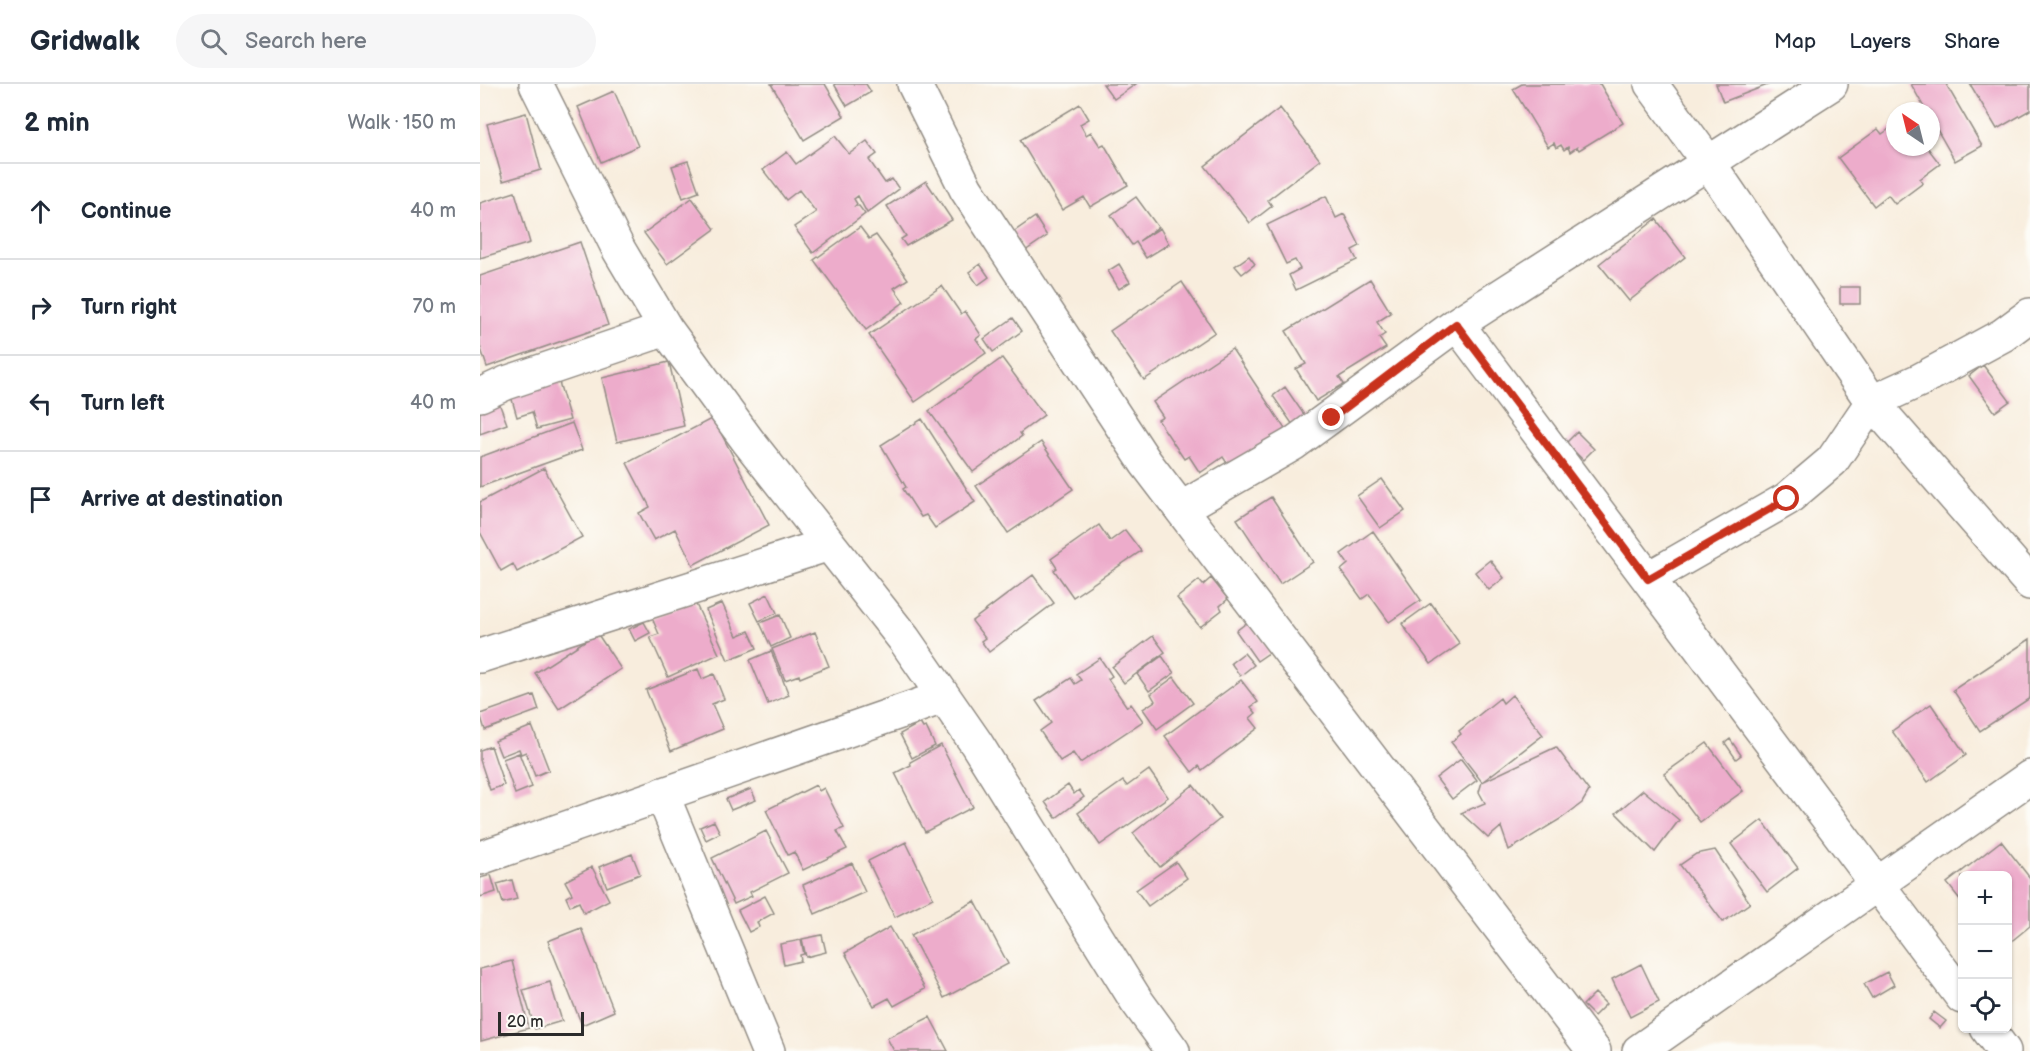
<!DOCTYPE html>
<meta charset="utf-8">
<style>
body{margin:0;font-family:"Balsamiq Sans",sans-serif;background:#f6f6f7;color:#1f2937}
.controls{position:absolute;right:18px;bottom:18px;display:grid;overflow:hidden;border-radius:9px;box-shadow:0 2px 4px #0004}
.controls button{width:54px;height:54px;display:grid;place-items:center;padding:0;border:0;border-bottom:2px solid #e0e1e3;background:#fff;color:#1f2937;font:30px sans-serif}
.compass{position:absolute;left:1406px;top:18px;width:54px;height:54px;border-radius:50%;background:#fff;box-shadow:0 2px 4px #0004;rotate:325deg}
.scale{position:absolute;left:18px;bottom:15px;width:86px;box-sizing:border-box;padding-left:6px;border:3px solid #2b2b2b;border-top:0;font-size:16px;line-height:21px;white-space:nowrap;color:#2b2b2b;-webkit-text-stroke:4px #fdfcf7;paint-order:stroke}
.stop{position:absolute;width:18px;height:18px;margin:-14px;border:4px solid #c8321e;border-radius:50%;background:#fff}
.stop.end{background:#c8321e;border-color:#fff;box-shadow:0 2px 6px #0008}
.list{margin:0;padding:0;list-style:none}
h2{display:flex;justify-content:space-between;align-items:center;height:78px;margin:0;padding:0 24px;font-size:26px}
h2 small{font-size:20px;font-weight:400;color:#747a83}
.list li{display:grid;grid-template-columns:39px 1fr auto;gap:18px;align-items:center;box-sizing:border-box;height:96px;padding:0 24px;border-top:2px solid #e0e1e3}
.list b{display:block;font-size:22px;white-space:nowrap}
.list em{font-size:20px;font-style:normal;color:#747a83}
.icon{flex:none;width:33px;height:33px;fill:none;stroke:currentColor;stroke-width:2;stroke-linecap:round;stroke-linejoin:round}
.map{position:relative;flex:none;width:1550px;height:967px;overflow:hidden}
header{display:flex;align-items:center;gap:36px;box-sizing:border-box;height:84px;padding:0 30px;background:#fff;border-bottom:2px solid #e0e1e3}
header strong{font-size:28px}
nav{display:flex;gap:33px;margin-inline-start:auto;font-size:21px}
.search{width:420px;height:54px;background:#f6f6f7;display:flex;align-items:center;gap:15px;box-sizing:border-box;padding:0 21px;border-radius:33px;color:#747a83;font-size:22px}
main{display:flex}
aside{flex:1;background:#fff}
.map>svg:first-child{display:block}
.building{fill:#edaccb}
.lines{fill:none;stroke-linecap:round;stroke-linejoin:round}
.minor-casing{stroke:#928c84;stroke-width:36}
.minor{stroke:#fff;stroke-width:33}
.route{stroke:#c8321e;stroke-width:8}
</style>
<header>
<strong>Gridwalk</strong>
<div class="search"><svg class="icon" aria-label="search" viewBox="0 0 24 24"><circle cx="10" cy="10" r="6"/><path d="M15 15l6 6"/></svg>Search here</div>
<nav><a>Map</a><a>Layers</a><a>Share</a></nav>
</header>
<main>
<aside>
<h2>2 min<small>Walk · 150 m</small></h2>
<ul class="list">
<li><svg class="icon" aria-label="ahead" viewBox="0 0 24 24"><path d="M12 20V5M6 11l6-6 6 6"/></svg><div><b>Continue</b></div><em>40 m</em></li>
<li><svg class="icon" aria-label="right" viewBox="0 0 24 24"><path d="M7 20v-9h11M14 6l5 5-5 5"/></svg><div><b>Turn right</b></div><em>70 m</em></li>
<li><svg class="icon" aria-label="left" viewBox="0 0 24 24"><path d="M17 20v-9H6M10 6l-5 5 5 5"/></svg><div><b>Turn left</b></div><em>40 m</em></li>
<li><svg class="icon" aria-label="arrive" viewBox="0 0 24 24"><path d="M6 21V4h12l-3 4 3 4H6"/></svg><div><b>Arrive at destination</b></div></li>
</ul>
</aside>
<div class="map">
<svg width="1550" height="967" viewBox="0 0 1550 967">
<rect width="100%" height="100%" fill="#fdfcf7"/>
<filter id="ink" filterUnits="userSpaceOnUse"><feTurbulence type="fractalNoise" baseFrequency=".0167" numOctaves="2"/><feDisplacementMap in="SourceGraphic" scale="12" xChannelSelector="R" yChannelSelector="G"/><feConvolveMatrix kernelMatrix="1 2 1 2 8 2 1 2 1" color-interpolation-filters="sRGB"/></filter>
<filter id="wash" filterUnits="userSpaceOnUse"><feTurbulence type="fractalNoise" baseFrequency=".008" numOctaves="4" result="noise"/><feDisplacementMap in="SourceGraphic" scale="24" xChannelSelector="R" yChannelSelector="G"/><feGaussianBlur stdDeviation="1.35" result="paint"/><feColorMatrix in="noise" values="0 0 0 0 0 0 0 0 0 0 0 0 0 0 0 0 0 1.4 0 .05"/><feComposite in="paint" operator="in"/></filter>
<g filter="url(#wash)">
<rect width="100%" height="100%" fill="#f8eddd"/>
<g id="blocks">
<!-- building -->
<path class="building" d="M291 0H345L364 32 324 56Z
M354 0H386L391 8 367 22Z
M623 0H656L634 15Z
M1042 0H1120L1143 39 1099 66 1097 63 1090 68 1088 63 1084 66 1081 61 1076 64 1074 59 1068 63 1033 5Z
M1236 0H1290L1243 18Z
M1431 0H1466L1502 62 1475 77 1451 35V27H1446Z
M1490 0H1550V26L1517 45Z
M134 7 158 62 121 78 98 23Z
M600 20 609 35 600 40 606 51 611 48 620 62 624 60 648 101 610 123 604 113 582 126 540 56Z
M800 24 840 76 788 116 792 122 770 139 725 82Z
M46 29 61 86 23 97 7 40Z
M1415 41V63H1447L1460 80 1440 95 1443 99 1415 120 1408 111 1394 122 1358 74 1398 45 1402 50Z
M355 52 369 70 387 57 397 70 389 76 405 99 412 95 419 105 387 129 378 112 374 115 377 120 375 122H379L385 130 333 169 314 143 336 128 319 106 306 116 283 86 307 68 316 80Z
M208 77 219 108 203 114 192 82Z
M446 97 472 136 426 162 421 155 426 152 407 122Z
M35 108 50 159 0 174V119Z
M846 112 856 134 864 130 880 162 872 166 877 176 816 206 809 191 820 185 815 176 806 180 787 141Z
M656 113 678 143 659 157 680 144 689 160 666 174 656 158 652 161 631 131Z
M212 114 235 145 187 180 164 149Z
M555 133 567 152 545 167 532 149Z
M1176 135 1205 173 1149 217 1119 180Z
M380 143 389 155 396 151 428 195 414 204 424 218 386 246 334 176Z
M100 158 128 241 7 283 0 262V192Z
M769 172 775 180 762 190 755 182Z
M500 180 509 193 498 201 489 188Z
M639 180 650 198 639 205 628 187Z
M890 195 911 229 897 238 905 250 899 254 906 264 859 293 864 300 836 317 816 285 826 280 806 247Z
M702 198 735 248 664 296 630 247Z
M462 202 481 230 485 227 501 251 496 255 506 269 435 318 389 251Z
M1360 203H1380V220H1360Z
M533 234 542 247 513 268 504 255Z
M752 265 805 345 749 382 743 373 720 389 709 372 704 375 678 336 683 333 673 318Z
M522 274 564 331 540 349 542 352 493 388 449 327Z
M189 278 204 342 137 358 122 294Z
M1503 281 1530 317 1515 328 1489 292Z
M77 291 90 336 57 345 52 328 37 333 29 305Z
M805 303 827 335 815 344 793 312Z
M16 311 27 340 0 350V318Z
M233 334 289 441 213 481 195 445 174 456 159 429 170 423 147 379Z
M442 335 495 418 455 444 446 431 441 433 423 405 426 403 401 361Z
M92 339 102 366 0 403V373Z
M1097 348 1114 365 1103 376 1086 359Z
M561 358 593 405 528 449 496 402Z
M64 384 102 453 37 488 33 480 21 487 0 448V418Z
M902 395 925 427 900 444 877 412Z
M791 413 833 478 800 500 757 435Z
M619 441 630 457 645 446 661 467 593 513 574 486 577 484 571 475Z
M893 447 941 516 909 538 889 510 882 515 861 486 868 480 861 470Z
M1010 476 1024 494 1009 506 995 488Z
M553 491 574 519 509 568 501 557 505 554 492 537Z
M731 494 748 515 740 522 742 526 720 543 697 514 719 496 723 501Z
M288 510 297 529 279 537 270 519Z
M214 516 239 570 188 593 170 553 179 550 172 534Z
M242 519 257 552 269 547 277 564 248 576 226 526Z
M951 519 980 560 951 580 922 540Z
M300 531 310 554 291 563 280 539Z
M769 537 790 568 777 577 756 547Z
M164 538 170 549 155 557 149 545Z
M335 548 349 582 320 594 319 591 305 596 292 565Z
M117 549 141 585 79 625 55 589Z
M673 552 685 568 644 599 632 583Z
M1550 555V614L1500 647 1473 606Z
M291 567 309 611 288 620 270 576Z
M764 569 774 581 760 592 751 579Z
M682 572 694 589 669 607 657 590Z
M620 574 632 592 628 595 647 623 651 620 663 637 600 679 593 669 580 677 560 647 571 639 556 617 591 594 595 600 601 596 596 590Z
M218 585 222 595 234 590 244 615 232 620 243 645 191 667 166 606Z
M694 593 713 619 677 645 663 625 675 617 671 610Z
M761 596 778 618 771 623 776 629 770 634 778 644 722 686 719 682 712 688 685 652Z
M54 611 59 626 5 646 0 630Z
M1032 611 1063 651 1002 698 971 658 981 650 979 647 1020 614 1023 619Z
M1451 620 1486 671 1448 698 1412 647Z
M440 639 443 644 446 643 455 662 432 674 420 650Z
M52 642 69 686 55 692 46 668 41 670 39 665 21 672 15 657Z
M1250 655 1261 671 1256 675 1245 659Z
M1227 659 1263 707 1220 738 1184 690Z
M461 661 493 723 445 748 415 689 431 681 430 678Z
M11 662 24 701 10 706 0 676V666Z
M1076 663 1109 707 1102 719 1082 734 1029 766 1021 743 1008 754 981 729 1005 719 999 708 1002 698Z
M39 669 52 703 35 710 23 675Z
M981 675 997 696 972 715 956 694Z
M669 686 688 713 620 761 598 729 643 697 647 702Z
M336 701 339 707 344 704 364 744 357 747 367 765 323 786 314 768 308 771 286 726Z
M588 701 594 710 599 706 604 713 576 734 565 718Z
M713 701 740 735 680 783 653 749Z
M271 705 276 716 251 726 246 715Z
M1163 706 1199 736 1175 768 1136 729Z
M1282 736 1318 784 1287 808 1251 760Z
M234 737 240 749 226 756 220 743Z
M286 747 308 789 270 808 272 812 254 820 232 774Z
M1521 757 1550 794V842L1528 860V792H1482V818L1467 799Z
M426 758 453 814 415 833 388 777Z
M1235 766 1270 819 1243 838 1200 781 1216 770Z
M152 770 160 790 127 803 119 783Z
M696 778 707 794 668 822 656 806Z
M372 779 385 808 335 830 323 801Z
M112 783 129 816 104 829 99 818 90 822 86 813 92 810 85 797Z
M11 791 16 808 0 813V794Z
M32 796 37 815 23 819 17 800Z
M285 812 294 829 277 838 279 843 269 848 258 826Z
M495 817 528 880 464 914 431 851Z
M410 843 445 905 414 922 409 914 394 922 365 869Z
M101 844 134 927 102 941 68 857Z
M342 851 346 868 326 873 322 855Z
M321 856 324 870 320 871 321 877 304 881 300 860Z
M32 877 49 944 1 957 0 885Z
M1161 880 1179 918 1150 933 1132 895Z
M1407 888 1414 901 1392 914 1384 900Z
M70 898 82 937 55 945 43 906Z
M1115 909 1126 920 1114 932 1103 921Z
M1454 928 1466 937 1460 944 1449 935Z
M450 933 468 967H414L407 954Z"/>
</g>
</g>
<g filter="url(#ink)">
<use href="#blocks" fill-opacity="0" stroke="#928c84" stroke-width="1.5"/>
<g class="lines">
<!-- minor casing -->
<g class="minor-casing">
<path id="minor" d="M56 0 139 166 186 245 268 357 424 555 496 659 656 916 693 967
M434 0 486 105 666 379 1114 967
M1171 0 1228 78 1392 318 1550 499
M977 240 1482 913
M0 311 26 299 186 245
M702 424 813 360 977 240 1351 0
M1169 494 1307 415 1352 377 1392 318 1440 296 1523 251 1550 231
M0 572 349 460
M182 710 288 967
M0 774 463 613
M1507 944 1524 967
M1159 967 1550 693"/>
</g>
<!-- minor -->
<use href="#minor" class="minor"/>
</g>
</g>
<g class="lines" filter="url(#ink)">
<!-- route -->
<path class="route" d="M852 334 976 240 1168 495 1307 415"/>
</g>
</svg>
<div class="controls">
<button>+</button>
<button>−</button>
<button><svg class="icon" aria-label="locate" viewBox="0 0 24 24"><circle cx="12" cy="12" r="6"/><path d="M12 2v4M12 18v4M2 12h4M18 12h4"/></svg></button>
</div>
<svg class="compass" viewBox="-18 -18 36 36"><path d="M0-13l5 13h-10z" fill="#e53935"/><path d="M0 13l5-13h-10z" fill="#747a83"/></svg>
<div class="scale">20 m</div>
<div class="stop" style="left:1307px;top:415px"></div>
<div class="stop end" style="left:852px;top:334px"></div>
</div>
</main>
